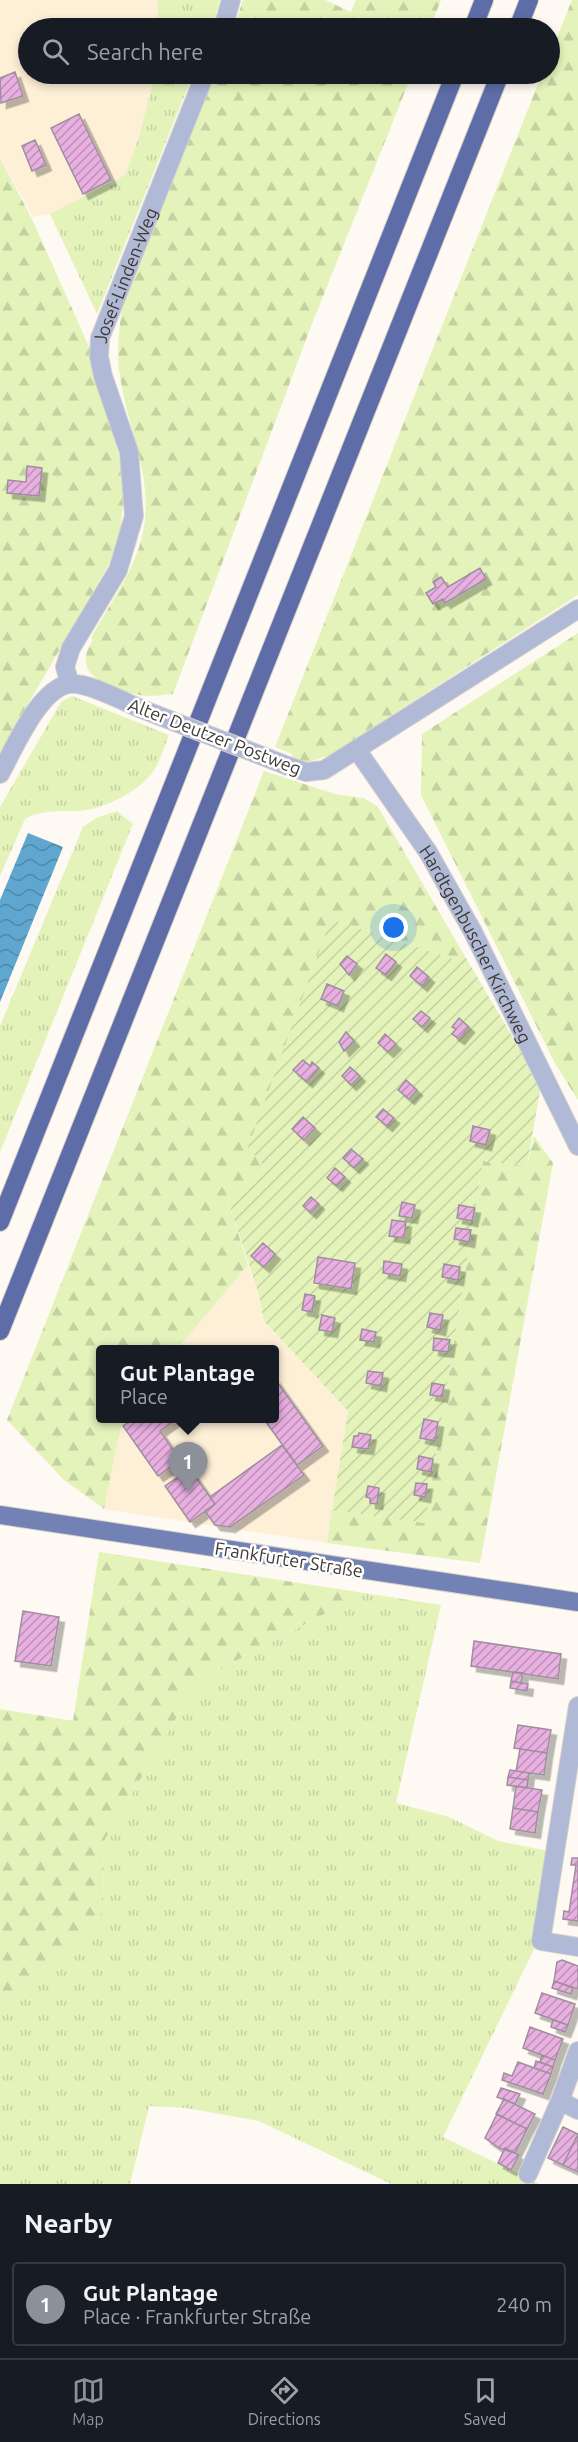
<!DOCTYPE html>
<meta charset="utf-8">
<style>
body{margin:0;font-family:Ubuntu,sans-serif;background:#242831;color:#f1f3f6}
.you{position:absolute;left:394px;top:928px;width:21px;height:21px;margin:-15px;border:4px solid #fff;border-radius:50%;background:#1a73e8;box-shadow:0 0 0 9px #1a73e833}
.badge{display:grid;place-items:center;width:39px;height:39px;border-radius:50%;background:#8c9099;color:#fff;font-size:20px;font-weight:700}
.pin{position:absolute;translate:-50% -50px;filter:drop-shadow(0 2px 3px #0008)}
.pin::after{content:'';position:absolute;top:32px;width:21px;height:18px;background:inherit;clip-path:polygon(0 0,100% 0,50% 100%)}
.popup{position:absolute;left:96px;top:1345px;width:183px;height:78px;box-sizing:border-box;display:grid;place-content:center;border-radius:6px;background:#171b24;filter:drop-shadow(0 2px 4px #0005);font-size:20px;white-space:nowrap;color:#9ea1a6}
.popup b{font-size:22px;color:#f1f3f6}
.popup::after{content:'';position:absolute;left:50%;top:100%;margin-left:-12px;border:12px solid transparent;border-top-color:#171b24}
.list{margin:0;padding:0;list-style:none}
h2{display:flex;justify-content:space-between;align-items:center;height:78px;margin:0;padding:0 24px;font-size:26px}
h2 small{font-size:20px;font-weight:400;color:#9ea1a6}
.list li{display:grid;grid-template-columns:39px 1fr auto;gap:18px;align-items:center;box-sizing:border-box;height:84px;margin:0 12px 12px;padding:0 12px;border:2px solid #363941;border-radius:6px}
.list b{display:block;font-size:22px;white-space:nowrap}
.list p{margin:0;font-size:20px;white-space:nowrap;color:#9ea1a6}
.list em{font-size:20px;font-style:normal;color:#9ea1a6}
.icon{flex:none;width:33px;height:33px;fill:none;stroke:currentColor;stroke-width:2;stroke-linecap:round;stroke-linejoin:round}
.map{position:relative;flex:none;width:578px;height:2184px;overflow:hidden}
.search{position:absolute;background:#171b24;box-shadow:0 3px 9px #0003;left:18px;right:18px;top:18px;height:66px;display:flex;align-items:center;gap:15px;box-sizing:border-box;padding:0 21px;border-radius:33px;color:#9ea1a6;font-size:22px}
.sheet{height:174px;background:#171b24}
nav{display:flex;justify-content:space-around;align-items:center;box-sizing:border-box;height:84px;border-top:2px solid #363941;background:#171b24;font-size:16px;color:#9ea1a6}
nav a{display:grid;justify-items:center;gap:3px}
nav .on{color:#8c9099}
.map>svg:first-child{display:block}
.built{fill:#feefd7}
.grass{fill:url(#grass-tufts)}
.forest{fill:url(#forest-firs)}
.garden{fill:url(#garden-furrows)}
.water{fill:url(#water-waves)}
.building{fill:url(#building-hatch);stroke:#9e8f9c;stroke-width:1.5;filter:url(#shadow)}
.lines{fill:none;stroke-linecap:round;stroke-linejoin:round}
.minor-casing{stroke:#d8d3cc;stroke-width:20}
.major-casing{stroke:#d8d3cc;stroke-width:20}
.highway-casing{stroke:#d8d3cc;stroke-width:20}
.minor{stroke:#b0b9d6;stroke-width:18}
.major{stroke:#7382b5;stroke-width:18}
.highway{stroke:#5e6da8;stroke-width:18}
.minor-bridge-casing{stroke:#d8d3cc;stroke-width:20;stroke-linecap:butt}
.minor-bridge{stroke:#b0b9d6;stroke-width:18}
.labels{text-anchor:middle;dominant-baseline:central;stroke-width:5;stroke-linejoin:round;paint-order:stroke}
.street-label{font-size:18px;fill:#3f3a34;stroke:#fff}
</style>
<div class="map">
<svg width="578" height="2184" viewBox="0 0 578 2184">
<defs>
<pattern id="grass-tufts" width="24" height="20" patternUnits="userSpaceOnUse" patternTransform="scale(1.5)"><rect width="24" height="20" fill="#e3f3ba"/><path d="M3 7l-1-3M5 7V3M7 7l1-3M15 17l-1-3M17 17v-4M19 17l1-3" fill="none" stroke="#c4d1a0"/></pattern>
<pattern id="forest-firs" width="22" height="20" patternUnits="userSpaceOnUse" patternTransform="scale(1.5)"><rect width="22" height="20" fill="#e3f3ba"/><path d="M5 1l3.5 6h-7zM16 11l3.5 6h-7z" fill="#c4d1a0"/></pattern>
<pattern id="garden-furrows" width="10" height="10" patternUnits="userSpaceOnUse" patternTransform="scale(1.5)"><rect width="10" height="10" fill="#e3f3ba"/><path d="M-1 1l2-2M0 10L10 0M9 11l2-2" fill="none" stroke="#c4d1a0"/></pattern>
<pattern id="water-waves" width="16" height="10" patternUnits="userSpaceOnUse" patternTransform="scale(1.5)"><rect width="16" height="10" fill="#5fa7cf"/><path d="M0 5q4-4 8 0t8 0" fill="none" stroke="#5089a9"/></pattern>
<pattern id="building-hatch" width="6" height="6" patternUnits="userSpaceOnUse" patternTransform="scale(1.5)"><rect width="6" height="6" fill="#e8afe1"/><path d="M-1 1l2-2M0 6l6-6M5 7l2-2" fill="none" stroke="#bd8fb7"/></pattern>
<filter id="shadow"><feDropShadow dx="5.5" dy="5.5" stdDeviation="0" flood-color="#0004"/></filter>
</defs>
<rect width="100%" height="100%" fill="#fef9f2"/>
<!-- built -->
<path class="built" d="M0 0H157L159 28H28V74H155L139 137 125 175 50 214 33 217 0 157Z
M248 1265 259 1295 264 1321 348 1411 327 1543 104 1509 120 1429 128 1419 275 1418V1350L177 1349Z"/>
<!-- grass -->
<path class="grass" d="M157 0H220L212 28H159Z
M155 74H193L97 314 50 214 125 175 139 137Z
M72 696 169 735C164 747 160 762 152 773 138 792 102 810 79 811 60 812 42 809 25 819L0 876V807L61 702Z
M117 811 133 824 0 1152V1026L83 827 96 818Z
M364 1593 441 1605 396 1803 449 1817 498 1841 553 1852 535 1947 443 2137 540 2184H391L259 2121 186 2108 149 2106 130 2184H0V2007L103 1912 104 1841 198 1681Z"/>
<!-- forest -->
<path class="forest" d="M243 0H325L351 12 356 0H441L430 28H234Z
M572 0H578V595L330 755 306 763 292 760V754L275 747 542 74H550V55Z
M215 74H412L310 329 173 694C162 695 149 697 139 695 110 688 69 676 93 640L91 638C108 607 131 576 141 541 157 483 128 432 120 376 116 353 119 331 122 308Z
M0 158 32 219 95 360 122 469 124 494 120 534 109 564 0 753Z
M578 633V1100L556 1065 421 795 422 734Z
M264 771 335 794 364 798 378 807 463 953 453 959 331 919 263 1164 228 1201 248 1265 177 1349 101 1350V1418L128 1419 120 1429 104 1509 64 1480 7 1420Z
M534 1136 553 1163 480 1563 327 1543 332 1510 425 1523 483 1161 527 1166Z
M99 1552 364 1593 198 1681 104 1841 103 1912 0 2007V1709L73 1721Z"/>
<!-- garden -->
<path class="garden" d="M331 919 453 959 463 953 541 1085 527 1166 483 1161 425 1523 332 1510 348 1411 264 1321 259 1295 228 1201 262 1164 248 1147Z"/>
<!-- water -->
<path class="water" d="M28 833 63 847 0 1002V900Z"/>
<!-- building -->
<path class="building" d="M15 72 23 96 1 103 0 78Z
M79 114 111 180 83 194 51 128Z
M35 140 46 165 32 171 22 146Z
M27 466 42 468 39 496 7 493 8 480 26 482Z
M480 568 486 579 445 603 443 599 433 604 426 593 436 587 433 582 441 577 448 587Z
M386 954 396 962 386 975 376 968Z
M347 956 357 964 349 975 340 964Z
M417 967 429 977 422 986 410 976Z
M327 984 344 991 338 1006 321 999Z
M421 1011 430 1018 422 1027 413 1019Z
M459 1018 469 1027 459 1039 452 1034 456 1029 452 1027Z
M346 1032 354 1041 344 1051 339 1042Z
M385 1034 396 1044 388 1052 378 1043Z
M303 1060 310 1066 312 1062 319 1068 307 1082 293 1070Z
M350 1067 360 1076 351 1085 342 1076Z
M406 1080 417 1090 409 1099 398 1090Z
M383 1109 394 1118 387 1126 376 1117Z
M303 1117 315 1128 304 1140 292 1129Z
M473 1126 490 1130 486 1145 470 1141Z
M351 1149 363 1159 354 1168 343 1158Z
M335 1168 345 1177 337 1186 327 1178Z
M311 1197 319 1204 311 1213 303 1206Z
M402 1202 415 1205 412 1218 399 1216Z
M459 1205 475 1208 472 1221 457 1218Z
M392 1220 406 1222 404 1238 389 1236Z
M456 1228 471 1230 469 1242 454 1239Z
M263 1243 275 1254 264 1267 251 1256Z
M318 1257 355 1263 351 1289 314 1283Z
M384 1261 402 1264 400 1276 383 1273Z
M444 1264 460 1267 458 1280 442 1277Z
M305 1294 315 1296 312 1312 302 1310Z
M430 1313 443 1315 440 1330 427 1327Z
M322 1315 335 1318 332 1332 319 1330Z
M362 1329 376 1332 374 1342 360 1340Z
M434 1338 450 1340 448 1352 433 1350Z
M368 1371 383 1373 381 1386 366 1383Z
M275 1379 323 1446 297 1465 263 1418H275Z
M432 1383 444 1385 442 1397 430 1395Z
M134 1418H178L160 1431 180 1460 158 1476 123 1426Z
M424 1419 438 1422 435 1441 420 1438Z
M359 1433 371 1435 368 1449 352 1447 354 1436H358Z
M282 1445 304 1475 230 1527 215 1525 205 1511 215 1504 210 1497Z
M419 1456 433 1459 431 1472 417 1469Z
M190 1469 215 1504 190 1522 165 1486Z
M416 1483 427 1484 425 1497 414 1495Z
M368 1486 379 1488 377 1504 370 1503V1498L366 1497Z
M23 1611 59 1617 51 1666 15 1661Z
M474 1641 561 1654 558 1679 471 1666Z
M513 1672 523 1673 521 1683 511 1681Z
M511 1681 528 1684 527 1691 510 1688Z
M518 1725 551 1730 547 1753 514 1748Z
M520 1749 547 1753 544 1775 516 1771Z
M510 1770 529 1773 528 1780 508 1777Z
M508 1777 528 1780 527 1788 507 1785Z
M516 1786 542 1790 538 1812 513 1808Z
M513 1808 538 1812 535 1833 510 1829Z
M572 1858H578V1921L563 1919 564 1911 569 1912 576 1865H571Z
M562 1960 578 1966V1989L554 1981 557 1962Z
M554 1981 573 1988 571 1994 552 1988Z
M542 1993 575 2004 568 2025 535 2013Z
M553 2020 568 2025 565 2032 551 2027Z
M530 2027 563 2039 555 2060 523 2048Z
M542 2055 555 2060 553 2067 540 2062Z
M536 2061 553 2067 551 2074 534 2068Z
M518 2062 551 2074 543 2094 502 2080 504 2073 512 2076Z
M501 2088 520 2094 515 2104 497 2097Z
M504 2099 535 2114 527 2129 496 2114Z
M497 2114 527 2129 515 2153 499 2148 485 2138Z
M563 2127 578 2134 563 2165 548 2158Z
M578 2134V2172L563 2165Z
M505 2148 519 2155 511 2170 498 2163Z"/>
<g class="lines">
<!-- minor casing -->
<g class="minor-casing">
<g id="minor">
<path d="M223 28 231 0"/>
<path id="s1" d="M70 684 65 667 71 648 118 570 134 516 129 452 103 376 99 357 100 338 205 74"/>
<path id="s2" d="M357 750 428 852 473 932 578 1146"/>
<path d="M288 766 306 772 324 770 578 609"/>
<path d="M0 774C14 749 39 689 69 684 85 681 123 701 139 708"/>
<path d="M578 1706 541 1941 578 1947"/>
<path d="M560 2101 578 2110"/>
<path d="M528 2174 560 2101 578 2051"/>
</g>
</g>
<!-- major casing -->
<g class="major-casing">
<path id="major" d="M0 1515 578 1602"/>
</g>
<!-- highway casing -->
<g class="highway-casing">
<path id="highway" d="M473 28 484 0
M518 28 529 0
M0 1222 455 74
M0 1331 500 74"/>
</g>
<!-- minor -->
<use href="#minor" class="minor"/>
<!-- major -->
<use href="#major" class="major"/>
<!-- highway -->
<use href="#highway" class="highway"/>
<!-- minor-bridge casing -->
<g class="minor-bridge-casing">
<path id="minor-bridge" d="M139 708 288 766"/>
</g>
<!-- minor-bridge -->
<use href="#minor-bridge" class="minor-bridge"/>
</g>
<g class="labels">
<!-- street labels -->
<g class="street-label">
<text stroke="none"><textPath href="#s1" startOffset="435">Josef-Linden-Weg</textPath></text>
<text transform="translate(215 736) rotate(21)">Alter Deutzer Postweg</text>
<text stroke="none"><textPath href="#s2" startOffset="228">Hardtgenbuscher Kirchweg</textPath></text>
<text transform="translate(289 1559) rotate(9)">Frankfurter Straße</text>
</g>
</g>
</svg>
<div class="you"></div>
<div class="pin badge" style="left:188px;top:1492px">1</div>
<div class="popup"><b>Gut Plantage</b>Place</div>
<div class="search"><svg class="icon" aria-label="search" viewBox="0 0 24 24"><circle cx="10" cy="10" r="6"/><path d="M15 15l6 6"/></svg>Search here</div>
</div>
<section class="sheet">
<h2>Nearby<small></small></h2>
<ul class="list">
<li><span class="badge">1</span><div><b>Gut Plantage</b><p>Place · Frankfurter Straße</p></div><em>240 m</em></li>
</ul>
</section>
<nav>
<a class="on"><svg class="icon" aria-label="map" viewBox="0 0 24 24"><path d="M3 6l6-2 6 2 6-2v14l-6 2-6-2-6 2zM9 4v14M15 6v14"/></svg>Map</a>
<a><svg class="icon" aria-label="directions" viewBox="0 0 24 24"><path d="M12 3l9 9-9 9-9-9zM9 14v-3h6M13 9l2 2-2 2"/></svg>Directions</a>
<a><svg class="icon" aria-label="saved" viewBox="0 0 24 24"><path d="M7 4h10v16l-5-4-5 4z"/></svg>Saved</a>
</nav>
